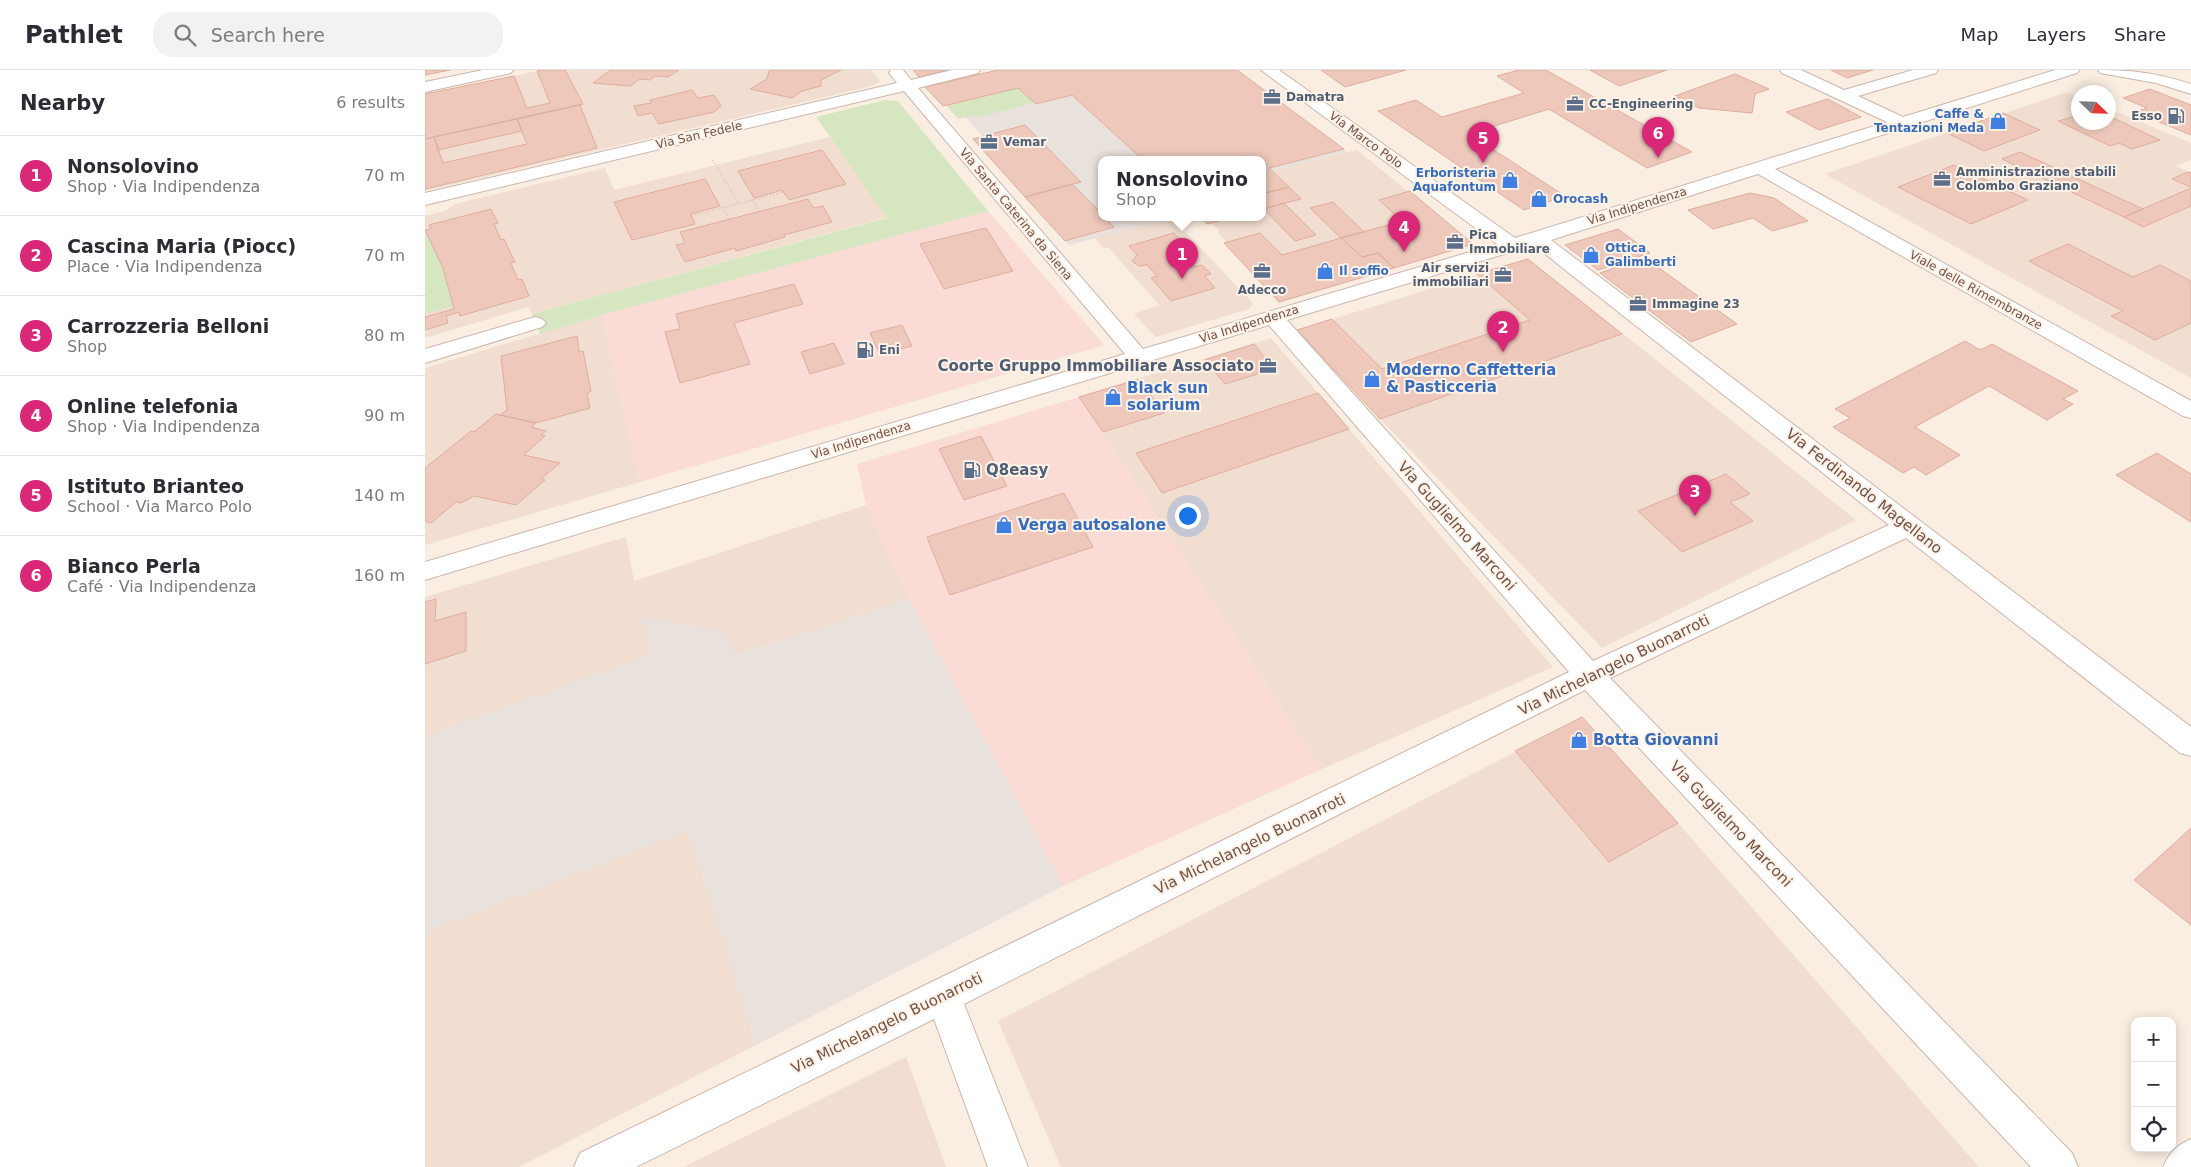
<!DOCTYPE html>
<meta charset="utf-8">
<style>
body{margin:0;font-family:"DejaVu Sans",sans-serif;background:#f2f2f3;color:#2b2b33}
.controls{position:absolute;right:15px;bottom:15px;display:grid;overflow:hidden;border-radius:10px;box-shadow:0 2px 12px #0003}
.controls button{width:45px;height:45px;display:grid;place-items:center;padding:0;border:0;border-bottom:1px solid #e1e1e2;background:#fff;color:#2b2b33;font:25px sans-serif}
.compass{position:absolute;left:1646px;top:15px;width:45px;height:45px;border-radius:50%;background:#fff;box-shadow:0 2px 12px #0003;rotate:113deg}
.you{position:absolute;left:762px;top:445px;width:18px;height:18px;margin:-12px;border:4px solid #fff;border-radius:50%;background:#1a73e8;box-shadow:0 0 0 8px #1a73e833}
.badge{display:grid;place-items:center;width:32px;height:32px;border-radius:50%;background:#db2777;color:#fff;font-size:16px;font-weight:700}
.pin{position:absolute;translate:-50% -41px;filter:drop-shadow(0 1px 2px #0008)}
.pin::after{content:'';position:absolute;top:26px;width:18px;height:15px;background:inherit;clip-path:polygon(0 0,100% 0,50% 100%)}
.popup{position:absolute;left:673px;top:86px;width:168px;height:65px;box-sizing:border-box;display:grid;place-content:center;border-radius:10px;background:#fff;filter:drop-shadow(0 1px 4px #0005);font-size:16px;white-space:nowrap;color:#7c7c81}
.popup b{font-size:19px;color:#2b2b33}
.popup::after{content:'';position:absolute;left:50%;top:100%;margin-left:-10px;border:10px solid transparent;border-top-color:#fff}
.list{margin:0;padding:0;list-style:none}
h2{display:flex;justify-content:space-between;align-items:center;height:65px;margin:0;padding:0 20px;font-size:21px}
h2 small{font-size:16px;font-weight:400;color:#7c7c81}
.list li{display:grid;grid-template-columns:32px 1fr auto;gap:15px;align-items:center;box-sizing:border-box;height:80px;padding:0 20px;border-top:1px solid #e1e1e2}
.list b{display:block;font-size:19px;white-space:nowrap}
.list p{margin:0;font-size:16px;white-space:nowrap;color:#7c7c81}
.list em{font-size:16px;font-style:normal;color:#7c7c81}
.icon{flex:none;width:28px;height:28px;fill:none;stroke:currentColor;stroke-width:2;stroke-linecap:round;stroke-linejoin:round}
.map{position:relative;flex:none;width:1766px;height:1097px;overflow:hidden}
header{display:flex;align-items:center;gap:30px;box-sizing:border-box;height:70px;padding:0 25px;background:#fff;border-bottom:1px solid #e1e1e2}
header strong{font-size:24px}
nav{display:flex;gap:28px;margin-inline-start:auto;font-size:18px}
.search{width:350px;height:45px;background:#f2f2f3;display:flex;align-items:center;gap:12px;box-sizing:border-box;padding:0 18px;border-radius:20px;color:#7c7c81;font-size:19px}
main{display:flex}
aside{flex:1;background:#fff}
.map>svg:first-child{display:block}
.residential{fill:#f1ded0}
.commercial{fill:#fadbd6}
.industrial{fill:#e9e1dc}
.green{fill:#d5e6c1}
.building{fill:#eec8bb;stroke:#dfad9d}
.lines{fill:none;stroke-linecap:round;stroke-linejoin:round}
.minor-casing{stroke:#ccb6ac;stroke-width:2}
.path{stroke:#d2ab9f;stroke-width:2;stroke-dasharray:0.5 2.5;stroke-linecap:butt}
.minor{fill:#fff;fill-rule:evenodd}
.labels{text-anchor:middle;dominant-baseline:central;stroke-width:4;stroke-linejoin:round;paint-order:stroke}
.far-service-label{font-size:12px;font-weight:bold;fill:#4e5e75;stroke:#fef2e7;text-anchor:start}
.far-shop-label{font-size:12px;font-weight:bold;fill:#366cbe;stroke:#fef2e7;text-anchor:start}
.far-street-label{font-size:12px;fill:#6f524a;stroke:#fef2e7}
.service-label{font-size:15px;font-weight:bold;fill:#4e5e75;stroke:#fef2e7;text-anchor:end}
.shop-label{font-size:15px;font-weight:bold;fill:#366cbe;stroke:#fef2e7;text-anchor:start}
.street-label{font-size:15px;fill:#6f524a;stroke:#fef2e7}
</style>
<header>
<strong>Pathlet</strong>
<div class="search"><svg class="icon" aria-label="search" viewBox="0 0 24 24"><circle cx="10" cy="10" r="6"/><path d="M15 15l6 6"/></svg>Search here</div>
<nav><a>Map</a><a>Layers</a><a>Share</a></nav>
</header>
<main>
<aside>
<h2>Nearby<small>6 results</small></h2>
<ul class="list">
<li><span class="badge">1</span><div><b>Nonsolovino</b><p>Shop · Via Indipendenza</p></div><em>70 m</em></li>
<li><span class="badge">2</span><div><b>Cascina Maria (Piocc)</b><p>Place · Via Indipendenza</p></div><em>70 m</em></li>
<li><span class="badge">3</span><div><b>Carrozzeria Belloni</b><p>Shop</p></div><em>80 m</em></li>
<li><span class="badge">4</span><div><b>Online telefonia</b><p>Shop · Via Indipendenza</p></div><em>90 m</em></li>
<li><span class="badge">5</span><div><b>Istituto Brianteo</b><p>School · Via Marco Polo</p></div><em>140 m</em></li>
<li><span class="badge">6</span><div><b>Bianco Perla</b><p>Café · Via Indipendenza</p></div><em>160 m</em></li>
</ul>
</aside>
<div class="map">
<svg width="1766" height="1097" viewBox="0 0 1766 1097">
<rect width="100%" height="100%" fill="#faede1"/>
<!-- residential -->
<path class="residential" d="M117 0H446L455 11 447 16 0 121V24Z
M1642 22 1653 27 1654 52H1684V39L1766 73V90L1751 96 1766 103V308L1400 104Z
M405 67 463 147 107 244 103 237 0 268V146L20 141 30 134 180 98 189 120Z
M932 80 1048 174 854 232 799 173 801 172 793 163 794 160 787 153 782 154 776 148H837V124L847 101Z
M747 148 828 233 824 239 731 267 709 244 734 235 684 178H678L670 168Z
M1103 189 1230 289 1431 450 1177 578 955 349 872 260Z
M177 245 215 412 0 475V298Z
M846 268 1128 597 897 699 654 327Z
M441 435 484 529 310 585 216 546 225 585 0 666V527L201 467 209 511Z
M1157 647 1253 753 1554 1097H636L573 951Z
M263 761 331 975 94 1097H0V862Z
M481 987 521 1097H259Z"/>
<!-- commercial -->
<path class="commercial" d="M563 141 679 275 215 412 177 245Z
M654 327 897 699 638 816 484 529 441 435 432 394Z"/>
<!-- industrial -->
<path class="industrial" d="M573 0H812L922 82 848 101 864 117 837 124V90H677V148H747L644 175 548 69 557 66 541 47 533 49 522 35 518 36 500 17Z
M484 529 638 816 331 975 263 761 0 862V666L225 585 215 546 298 561 311 585Z"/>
<!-- green -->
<path class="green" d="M593 18 609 33 555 47 544 46 533 49 521 35Z
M460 30 473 31 563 141 177 245 115 264 107 244 462 148 391 47Z
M2 163 18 198 28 236 0 244V164Z"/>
<!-- building -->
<path class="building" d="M0 0H25L0 5Z
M117 0H140L158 34 0 69V24L89 6 102 38 125 33 112 1Z
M186 0H254L243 7 230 6 225 10 215 9 205 16 168 13Z
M350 0H416L396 10V16L377 21 367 28 325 19 342 9 344 1Z
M488 0H523L494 7Z
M573 0H812L919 79 844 98 864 117 837 124V90H718L647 25 611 34 593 18 518 36 500 17Z
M896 0H981L920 17Z
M1094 0H1121L1267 82 1222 98 1124 39 1044 64 1140 126 1099 140 953 41 991 30 1017 47 1099 23 1072 6Z
M1165 0H1242L1194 16Z
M1406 0H1448L1422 8Z
M1310 4 1344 19 1330 24 1327 43 1274 38 1250 26Z
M1725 19 1766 35V65L1710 42 1722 38 1698 28Z
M267 20 273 28 289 25 296 36 289 42 234 54 227 43 213 46 209 36 226 33 225 30Z
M1403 29 1436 47 1394 60 1361 42Z
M155 35 172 78 0 119V69L9 67 18 93 102 74 92 49Z
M1578 43 1615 60 1559 81 1522 63Z
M1654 45V52H1684V46L1735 70 1707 79 1694 73 1685 76 1633 51Z
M92 49 97 61 13 80 9 67Z
M600 55 656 112 600 127 548 69Z
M397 80 421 114 364 130 357 120 329 128 313 101Z
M1595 82 1718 139 1699 147 1577 89Z
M1529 95 1603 130 1546 154 1473 117Z
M1763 102 1766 103V117L1747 109Z
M280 109 295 136 266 144 270 154 207 170 189 132Z
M647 114 677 144V148H680L689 157 640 171 600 127Z
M864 117 876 129 837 139V124Z
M1766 118V136L1718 157 1699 147Z
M985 121 1048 174 969 198 953 183 937 187 916 168 977 151 954 130Z
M1325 123 1349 128 1383 151 1347 161 1328 148 1288 159 1263 140Z
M383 129 389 138 398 136 407 152 359 165 360 167 311 181 310 178 260 192 251 175 260 173 255 162Z
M908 132 939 162 916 168 885 138Z
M859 133 891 165 870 171 839 139Z
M66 139 73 153 69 154 76 170 79 169 90 192 86 193 93 210 97 209 104 226 35 246 34 242 21 246 23 253 0 260V247L29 239 18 198 0 160 6 159 4 155Z
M776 148H805L782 154Z
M561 158 588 201 519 219 495 174Z
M1193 159 1225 183 1173 200 1140 175Z
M749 163 766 182 759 184 770 197 777 195 786 204 780 206 790 218 746 231 726 208 732 206 722 195 714 196 707 191 712 185 704 176Z
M835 163 857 185 916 168 937 187 953 183 969 198 854 232 799 173Z
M1643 174 1708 207 1735 195 1766 211V253L1730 270 1686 246 1698 241 1604 191Z
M1220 188 1312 254 1266 272 1175 203Z
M1103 189 1197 264 955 349 872 260 907 249 957 299 1105 250 1052 204Z
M369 214 378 234 309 253 325 294 255 313 240 262 255 259 251 244Z
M477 255 487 276 455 284 445 263Z
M152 266 154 282 158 281 166 321 162 323 165 338 111 353 75 345 82 340 76 286Z
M1540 271 1555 280 1567 274 1653 321 1638 329 1648 334 1622 350 1564 316 1490 357 1535 385 1501 405 1489 397 1478 403 1408 357 1425 348 1410 339Z
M409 273 419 294 385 304 376 282Z
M829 274 849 299 800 314 780 290Z
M714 309 739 343 678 362 654 327Z
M893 323 924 359 737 423 711 383Z
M71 344 111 353 106 357 121 361 116 365 120 366 99 385 135 393 116 409 120 410 91 435 49 426 36 433 31 432 6 453 0 451V398L46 361 49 362Z
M556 366 582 416 539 430 514 379Z
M1732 383 1766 404V452L1691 405Z
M1301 404 1325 424 1305 432 1328 451 1257 482 1213 441Z
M639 423 668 477 525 525 502 467Z
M11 529 10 551 41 542V581L0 594V532Z
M1157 647 1253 753 1184 792 1090 681Z
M1766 758V855L1709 810Z"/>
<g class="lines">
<!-- minor casing -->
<g class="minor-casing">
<path id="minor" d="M58 0H88L86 3 0 22V12Z
M466 0H478L486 10 527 0H555L553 3 493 18 718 279 1072 174 836 0H854L1090 168 1462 52 1357 3 1355 0H1376L1419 20 1488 0H1513L1511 3 1433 26 1478 47 1630 0H1654L1652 3 1350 99 1766 331V348L1758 346 1333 104 1126 170 1766 657V686L1755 683 1481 468 1185 608 1647 1083 1653 1097H1606L1160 620 539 934 603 1097H563L509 949 211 1097H149L155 1083 1144 602 844 255 0 510V492L700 284 479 21 0 135V123L472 13 464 3ZM1109 175 1149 207 1464 455 1168 591 862 250Z
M1673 0C1709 0 1732 3 1766 14V24L1731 13 1675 3Z
M110 247 117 249 121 253 117 257 0 293V279Z
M1766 1069V1097H1738C1745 1082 1751 1076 1766 1069Z"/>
</g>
<!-- path -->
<path class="path" d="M288 90 313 133
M328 130 334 142
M298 137 304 150
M267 146 358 122"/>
<!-- minor -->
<use href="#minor" class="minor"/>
</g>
<!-- icons -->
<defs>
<g id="office-bare" transform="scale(1.35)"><path d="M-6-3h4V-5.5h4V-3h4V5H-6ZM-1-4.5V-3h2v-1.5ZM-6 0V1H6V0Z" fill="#5c6f8a" stroke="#fef2e7" stroke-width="2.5" paint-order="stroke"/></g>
<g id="fuel-bare" transform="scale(1.35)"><path d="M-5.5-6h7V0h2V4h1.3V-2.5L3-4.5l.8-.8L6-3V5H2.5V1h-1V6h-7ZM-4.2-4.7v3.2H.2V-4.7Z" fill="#5c6f8a" stroke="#fef2e7" stroke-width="2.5" paint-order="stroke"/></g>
<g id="shop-bare" transform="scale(1.35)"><path d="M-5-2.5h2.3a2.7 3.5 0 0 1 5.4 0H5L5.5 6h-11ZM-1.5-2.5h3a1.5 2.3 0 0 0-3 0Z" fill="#3f7fe0" stroke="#fef2e7" stroke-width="2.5" paint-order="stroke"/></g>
</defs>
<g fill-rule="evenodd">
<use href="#office-bare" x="847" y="27"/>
<use href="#office-bare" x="1150" y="34"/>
<use href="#fuel-bare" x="1751" y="46"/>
<use href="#shop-bare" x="1573" y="51"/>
<use href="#office-bare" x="564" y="72"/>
<use href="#office-bare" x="1517" y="109"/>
<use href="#shop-bare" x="1085" y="110"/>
<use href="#shop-bare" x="1114" y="129"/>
<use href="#office-bare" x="1030" y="172"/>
<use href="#shop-bare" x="1166" y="185"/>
<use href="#office-bare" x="837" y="201"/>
<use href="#shop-bare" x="900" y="201"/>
<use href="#office-bare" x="1078" y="205"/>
<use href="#office-bare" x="1213" y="234"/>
<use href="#fuel-bare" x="440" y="280"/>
<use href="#office-bare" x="843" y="296"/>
<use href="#shop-bare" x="947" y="309"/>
<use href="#shop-bare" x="688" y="327"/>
<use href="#fuel-bare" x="547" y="400"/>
<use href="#shop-bare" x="579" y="455"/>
<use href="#shop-bare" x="1154" y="670"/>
</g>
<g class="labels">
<!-- far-service labels -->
<g class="far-service-label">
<text x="861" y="27">Damatra</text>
<text x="1164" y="34">CC-Engineering</text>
<text x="1737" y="46" text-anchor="end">Esso</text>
<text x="578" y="72">Vemar</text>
<text x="1531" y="102">Amministrazione stabili<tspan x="1531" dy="14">Colombo Graziano</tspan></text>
<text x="1044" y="165">Pica<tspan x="1044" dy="14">Immobiliare</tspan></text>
<text x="1064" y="198" text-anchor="end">Air servizi<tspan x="1064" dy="14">immobiliari</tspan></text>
<text x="837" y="220" text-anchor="middle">Adecco</text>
<text x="1227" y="234">Immagine 23</text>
<text x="454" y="280">Eni</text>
</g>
<!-- far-shop labels -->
<g class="far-shop-label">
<text x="1559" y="44" text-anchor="end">Caffe &amp;<tspan x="1559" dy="14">Tentazioni Meda</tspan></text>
<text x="1071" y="103" text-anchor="end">Erboristeria<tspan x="1071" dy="14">Aquafontum</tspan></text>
<text x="1128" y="129">Orocash</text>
<text x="1180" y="178">Ottica<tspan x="1180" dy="14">Galimberti</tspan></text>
<text x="914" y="201">Il soffio</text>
</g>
<!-- far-street labels -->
<g class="far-street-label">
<text transform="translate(274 65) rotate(-13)">Via San Fedele</text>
<text transform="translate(941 70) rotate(36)">Via Marco Polo</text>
<text transform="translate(1212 136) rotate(-17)">Via Indipendenza</text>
<text transform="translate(591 144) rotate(50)">Via Santa Caterina da Siena</text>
<text transform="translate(1551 220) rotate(29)">Viale delle Rimembranze</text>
<text transform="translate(824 254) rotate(-17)">Via Indipendenza</text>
<text transform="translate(436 370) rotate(-17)">Via Indipendenza</text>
</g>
<!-- service labels -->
<g class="service-label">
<text x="829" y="296">Coorte Gruppo Immobiliare Associato</text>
<text x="561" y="400" text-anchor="start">Q8easy</text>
</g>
<!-- shop labels -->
<g class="shop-label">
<text x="961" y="300">Moderno Caffetteria<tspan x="961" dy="17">&amp; Pasticceria</tspan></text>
<text x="702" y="318">Black sun<tspan x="702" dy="17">solarium</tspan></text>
<text x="593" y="455">Verga autosalone</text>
<text x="1168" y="670">Botta Giovanni</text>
</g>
<!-- street labels -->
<g class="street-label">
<text transform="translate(1439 421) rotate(38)">Via Ferdinando Magellano</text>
<text transform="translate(1032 456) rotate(48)">Via Guglielmo Marconi</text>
<text transform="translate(1189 595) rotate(-26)">Via Michelangelo Buonarroti</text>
<text transform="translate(1306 754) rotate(46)">Via Guglielmo Marconi</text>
<text transform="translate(825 774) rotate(-26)">Via Michelangelo Buonarroti</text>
<text transform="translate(462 953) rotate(-26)">Via Michelangelo Buonarroti</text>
</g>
</g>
</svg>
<div class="controls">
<button>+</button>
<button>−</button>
<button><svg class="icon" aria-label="locate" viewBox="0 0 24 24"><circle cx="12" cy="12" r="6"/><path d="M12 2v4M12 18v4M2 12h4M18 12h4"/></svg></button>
</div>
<svg class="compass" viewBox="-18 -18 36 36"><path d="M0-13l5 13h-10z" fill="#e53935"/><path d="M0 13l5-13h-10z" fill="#7c7c81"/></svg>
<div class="you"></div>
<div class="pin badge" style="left:757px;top:209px">1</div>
<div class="popup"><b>Nonsolovino</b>Shop</div>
<div class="pin badge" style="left:1078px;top:282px">2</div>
<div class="pin badge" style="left:1270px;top:446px">3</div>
<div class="pin badge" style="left:979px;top:182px">4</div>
<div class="pin badge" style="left:1058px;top:93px">5</div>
<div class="pin badge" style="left:1233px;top:88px">6</div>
</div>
</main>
